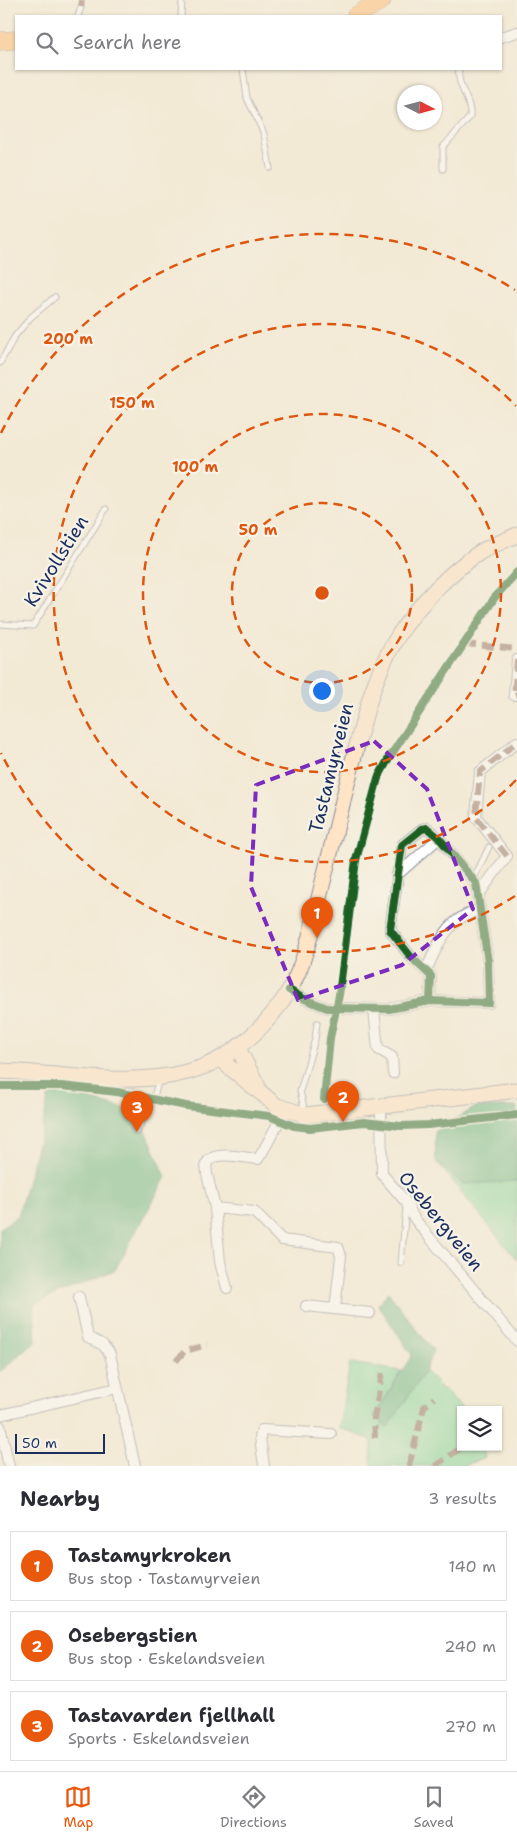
<!DOCTYPE html>
<meta charset="utf-8">
<style>
body{margin:0;font-family:"Shantell Sans",sans-serif;background:#f7f7f7;color:#2b2b33}
.controls{position:absolute;right:15px;bottom:15px;display:grid;overflow:hidden;border-radius:0px;box-shadow:0 1px 4px #0004}
.controls button{width:45px;height:45px;display:grid;place-items:center;padding:0;border:0;border-bottom:1px solid #e1e1e2;background:#fff;color:#2b2b33;font:25px sans-serif}
.compass{position:absolute;left:397px;top:85px;width:45px;height:45px;border-radius:50%;background:#fff;box-shadow:0 1px 4px #0004;rotate:96deg}
.scale{position:absolute;left:15px;bottom:12px;width:90px;box-sizing:border-box;padding-left:5px;border:2px solid #1b2f5e;border-top:0;font-size:14px;line-height:18px;white-space:nowrap;color:#1b2f5e;-webkit-text-stroke:4px #f7f3e8;paint-order:stroke}
.you{position:absolute;left:321px;top:690px;width:18px;height:18px;margin:-12px;border:4px solid #fff;border-radius:50%;background:#1a73e8;box-shadow:0 0 0 8px #1a73e833}
.badge{display:grid;place-items:center;width:32px;height:32px;border-radius:50%;background:#ea580c;color:#fff;font-size:16px;font-weight:700}
.pin{position:absolute;translate:-50% -41px;filter:drop-shadow(0 1px 2px #0008)}
.pin::after{content:'';position:absolute;top:26px;width:18px;height:15px;background:inherit;clip-path:polygon(0 0,100% 0,50% 100%)}
.list{margin:0;padding:0;list-style:none}
h2{display:flex;justify-content:space-between;align-items:center;height:65px;margin:0;padding:0 20px;font-size:21px}
h2 small{font-size:16px;font-weight:400;color:#7c7c81}
.list li{display:grid;grid-template-columns:32px 1fr auto;gap:15px;align-items:center;box-sizing:border-box;height:70px;margin:0 10px 10px;padding:0 10px;border:1px solid #e1e1e2;border-radius:0px}
.list b{display:block;font-size:19px;white-space:nowrap}
.list p{margin:0;font-size:16px;white-space:nowrap;color:#7c7c81}
.list em{font-size:16px;font-style:normal;color:#7c7c81}
.icon{flex:none;width:28px;height:28px;fill:none;stroke:currentColor;stroke-width:2;stroke-linecap:round;stroke-linejoin:round}
.map{position:relative;flex:none;width:517px;height:1466px;overflow:hidden}
.search{position:absolute;background:#fff;box-shadow:0 1px 4px #0004;left:15px;right:15px;top:15px;height:55px;display:flex;align-items:center;gap:12px;box-sizing:border-box;padding:0 18px;border-radius:0px;color:#7c7c81;font-size:19px}
.sheet{height:305px;background:#fff}
nav{display:flex;justify-content:space-around;align-items:center;box-sizing:border-box;height:70px;border-top:1px solid #e1e1e2;background:#fff;font-size:14px;color:#7c7c81}
nav a{display:grid;justify-items:center;gap:2px}
nav .on{color:#ea580c}
.map>svg:first-child{display:block}
.green{fill:#7ed59a;stroke:#4c827c}
.forest{fill:#66b682;stroke:#407270}
.lines{fill:none;stroke-linecap:round;stroke-linejoin:round}
.service-casing{stroke:#878c9a;stroke-width:7}
.minor-casing{stroke:#878c9a;stroke-width:12}
.secondary-casing{stroke:#878c9a;stroke-width:17}
.trunk-casing{stroke:#878c9a;stroke-width:19}
.service{stroke:#fff;stroke-width:5}
.minor{stroke:#fff;stroke-width:10}
.secondary{stroke:#ffe4c6;stroke-width:15}
.trunk{stroke:#ffbb71;stroke-width:18}
.quiet{stroke:#8d6e63;stroke-width:6;stroke-dasharray:12 6;stroke-linecap:butt}
.cycleway-casing{stroke:#f7f3e8;stroke-width:11}
.cycleway{stroke:#1b5e20;stroke-width:8}
.marked{fill:none;stroke:#7b2cbf;stroke-width:4;stroke-dasharray:10 6;stroke-linejoin:round}
.ring{fill:none;stroke:#de5710;stroke-width:2.5;stroke-dasharray:9 6}
.labels{text-anchor:middle;dominant-baseline:central;stroke-width:4.5;stroke-linejoin:round;paint-order:stroke}
.street-label{font-size:19px;fill:#1b2f5e;stroke:#f7f3e8}
.centre{fill:#de5710;stroke:#f7f3e8;stroke-width:2.5}
.ring-label{font-size:15px;text-anchor:middle;font-weight:bold;fill:#de5710;stroke:#f7f3e8;stroke-width:4.5;stroke-linejoin:round;paint-order:stroke}
</style>
<div class="map">
<svg width="517" height="1466" viewBox="0 0 517 1466">
<rect width="100%" height="100%" fill="#f7f3e8"/>
<filter id="ink" filterUnits="userSpaceOnUse"><feTurbulence type="fractalNoise" baseFrequency=".02" numOctaves="2"/><feDisplacementMap in="SourceGraphic" scale="10" xChannelSelector="R" yChannelSelector="G"/><feConvolveMatrix kernelMatrix="1 2 1 2 8 2 1 2 1" color-interpolation-filters="sRGB"/></filter>
<filter id="wash" filterUnits="userSpaceOnUse"><feTurbulence type="fractalNoise" baseFrequency=".0096" numOctaves="4" result="noise"/><feDisplacementMap in="SourceGraphic" scale="20" xChannelSelector="R" yChannelSelector="G"/><feGaussianBlur stdDeviation="1.12" result="paint"/><feColorMatrix in="noise" values="0 0 0 0 0 0 0 0 0 0 0 0 0 0 0 0 0 1.4 0 .05"/><feComposite in="paint" operator="in"/></filter>
<g filter="url(#wash)">
<rect width="100%" height="100%" fill="#f3ead5"/>
<!-- green -->
<path class="green" d="M436 1161 463 1184 517 1181V1260Z
M350 1363 401 1371 374 1417 388 1427 425 1371 464 1410H461V1447H483L485 1458 462 1466H373L371 1461 372 1440 339 1428Z"/>
<!-- forest -->
<path class="forest" d="M50 1089 138 1112 166 1177 115 1270 34 1304 36 1341 0 1372V1228L18 1216 41 1133Z
M476 1107H517V1181L463 1184 436 1161 435 1131Z
M388 1292 433 1350 425 1371 388 1427 374 1417 412 1355 378 1305Z"/>
</g>
<g filter="url(#ink)">
<g class="lines">
<!-- service casing -->
<g class="service-casing">
<path id="service" d="M78 16 81 7
M181 16 182 0
M243 69 247 98 264 134 270 168
M443 169V147L470 117C472 100 456 86 459 69
M0 363 15 336 31 317 55 297
M0 624 33 626 106 509
M474 878 489 847
M305 1112 300 1091 315 1039 317 1023
M137 1132 153 1100 159 1079
M401 1263 406 1207"/>
</g>
<!-- minor casing -->
<g class="minor-casing">
<path id="minor" d="M501 37 517 32
M517 660 514 695 517 694
M397 875 439 838
M479 894 507 856 476 817 480 772 517 742
M426 971C437 945 449 916 480 910
M289 990 302 998 327 1008 389 1009 430 1001 489 1003 488 962 476 883 439 838 427 828 422 829 402 845 390 930 411 957 431 976 430 1001
M374 1010 378 1049 392 1057 393 1073
M381 1106 382 1174 406 1202 414 1218 430 1238 517 1341
M215 1208 254 1212 282 1240 338 1247 341 1256 335 1309
M227 1288 220 1262 215 1208 207 1174 206 1164C214 1149 244 1158 258 1159 269 1143 275 1125 287 1110
M79 1297 88 1337 103 1345 110 1354 135 1466
M306 1306 370 1313
M0 1415 117 1388
M0 1426 9 1466
M264 1466 260 1437 262 1430 331 1434"/>
</g>
<!-- secondary casing -->
<g class="secondary-casing">
<path id="secondary" d="M238 1048 258 1087
M223 1058 228 1066 277 1106 306 1115 517 1090
M0 1071C61 1073 128 1088 187 1072 230 1061 266 1028 289 991 305 963 312 929 319 898 330 853 341 809 352 764 364 720 373 675 398 636 419 604 449 572 482 551 493 545 506 540 517 535"/>
</g>
<!-- trunk casing -->
<g class="trunk-casing">
<path id="trunk" d="M356 16 382 0
M0 41 16 40"/>
</g>
<!-- service -->
<use href="#service" class="service"/>
<!-- minor -->
<use href="#minor" class="minor"/>
<!-- secondary -->
<use href="#secondary" class="secondary"/>
<!-- trunk -->
<use href="#trunk" class="trunk"/>
<!-- quiet -->
<path class="quiet" d="M81 7 82 0
M464 644 517 649
M517 660 514 695 517 694
M507 856 476 817 480 772 517 742
M176 1361 185 1351 207 1345
M375 1438 374 1419 382 1373
M409 1466 424 1407 434 1398
M435 1466 462 1447"/>
<!-- cycleway casing -->
<g class="cycleway-casing">
<path id="cycleway" d="M289 990 302 998 327 1008 389 1009 430 1001 489 1003 488 962 476 883 439 838 427 828 422 829 402 845 390 930 411 957 431 976 430 1001
M0 1086H62L117 1092 186 1106 269 1116 294 1126 310 1128 364 1122 401 1126 428 1125 517 1115
M324 1099 330 1038 339 995 356 860 378 778 389 758 495 597 517 572"/>
</g>
<!-- cycleway -->
<use href="#cycleway" class="cycleway"/>
</g>
</g>
<!-- marked area -->
<path d="M0 0H517V1466H0ZM374 741 427 789 473 909 402 965 298 1000 251 887 256 785Z" fill="#f3ead5" fill-opacity=".55" fill-rule="evenodd"/>
<path class="marked" d="M374 741 427 789 473 909 402 965 298 1000 251 887 256 785Z"/>
<!-- distance rings -->
<g class="ring">
<circle cx="322" cy="593" r="90"/>
<circle cx="322" cy="593" r="179"/>
<path d="M516 780A269 269 0 1 1 516 406"/>
<path d="M515 896A359 359 0 0 1 1 753M1 433A359 359 0 0 1 515 290"/>
</g>
<g class="labels">
<!-- street labels -->
<g class="street-label">
<text transform="translate(56 561) rotate(-58)">Kvivollstien</text>
<text transform="translate(331 768) rotate(-76)">Tastamyrveien</text>
<text transform="translate(441 1221) rotate(51)">Osebergveien</text>
</g>
</g>
<circle cx="322" cy="593" r="8" class="centre"/>
<g class="ring-label">
<text x="68" y="344">200 m</text>
<text x="132" y="408">150 m</text>
<text x="195" y="472">100 m</text>
<text x="258" y="535">50 m</text>
</g>
</svg>
<div class="controls">
<button><svg class="icon" aria-label="layers" viewBox="0 0 24 24"><path d="M12 4l9 5-9 5-9-5zM3 14l9 5 9-5"/></svg></button>
</div>
<svg class="compass" viewBox="-18 -18 36 36"><path d="M0-13l5 13h-10z" fill="#e53935"/><path d="M0 13l5-13h-10z" fill="#7c7c81"/></svg>
<div class="scale">50 m</div>
<div class="you"></div>
<div class="pin badge" style="left:317px;top:938px">1</div>
<div class="pin badge" style="left:343px;top:1122px">2</div>
<div class="pin badge" style="left:137px;top:1132px">3</div>
<div class="search"><svg class="icon" aria-label="search" viewBox="0 0 24 24"><circle cx="10" cy="10" r="6"/><path d="M15 15l6 6"/></svg>Search here</div>
</div>
<section class="sheet">
<h2>Nearby<small>3 results</small></h2>
<ul class="list">
<li><span class="badge">1</span><div><b>Tastamyrkroken</b><p>Bus stop · Tastamyrveien</p></div><em>140 m</em></li>
<li><span class="badge">2</span><div><b>Osebergstien</b><p>Bus stop · Eskelandsveien</p></div><em>240 m</em></li>
<li><span class="badge">3</span><div><b>Tastavarden fjellhall</b><p>Sports · Eskelandsveien</p></div><em>270 m</em></li>
</ul>
</section>
<nav>
<a class="on"><svg class="icon" aria-label="map" viewBox="0 0 24 24"><path d="M3 6l6-2 6 2 6-2v14l-6 2-6-2-6 2zM9 4v14M15 6v14"/></svg>Map</a>
<a><svg class="icon" aria-label="directions" viewBox="0 0 24 24"><path d="M12 3l9 9-9 9-9-9zM9 14v-3h6M13 9l2 2-2 2"/></svg>Directions</a>
<a><svg class="icon" aria-label="saved" viewBox="0 0 24 24"><path d="M7 4h10v16l-5-4-5 4z"/></svg>Saved</a>
</nav>
